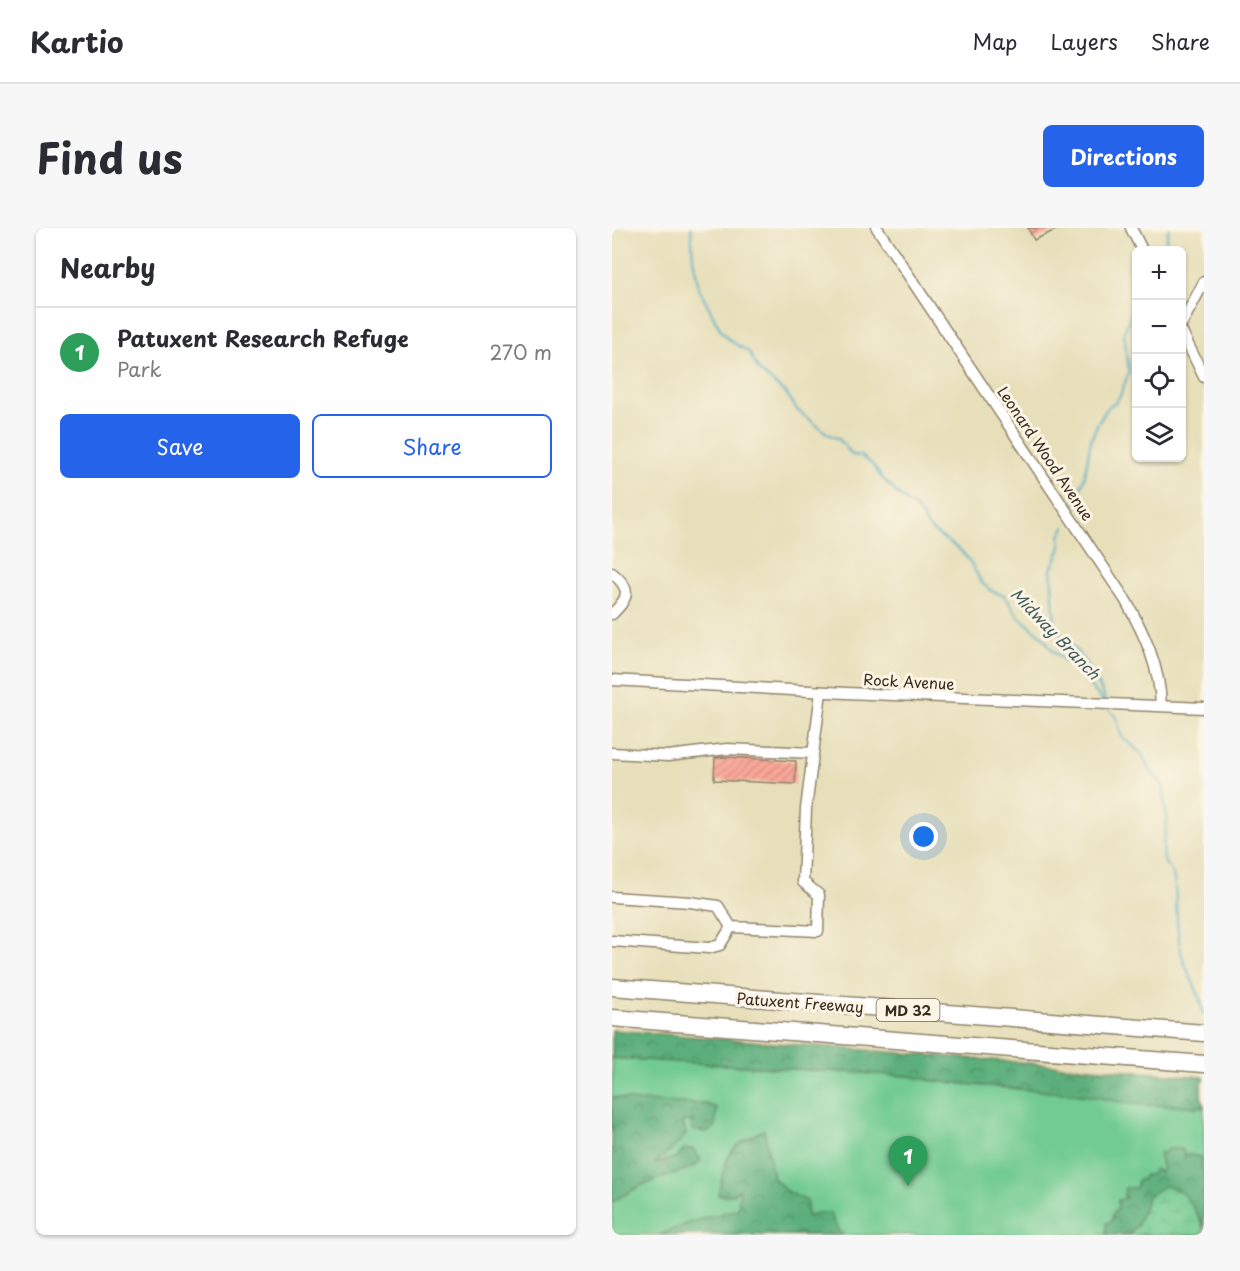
<!DOCTYPE html>
<meta charset="utf-8">
<style>
body{margin:0;font-family:"Playpen Sans",sans-serif;background:#f7f7f7;color:#2b2b33}
.controls{position:absolute;right:18px;top:18px;display:grid;overflow:hidden;border-radius:9px;box-shadow:0 2px 4px #0004}
.controls button{width:54px;height:54px;display:grid;place-items:center;padding:0;border:0;border-bottom:2px solid #e1e1e2;background:#fff;color:#2b2b33;font:30px sans-serif}
.you{position:absolute;left:312px;top:609px;width:21px;height:21px;margin:-15px;border:4px solid #fff;border-radius:50%;background:#1a73e8;box-shadow:0 0 0 9px #1a73e833}
.badge{display:grid;place-items:center;width:39px;height:39px;border-radius:50%;background:#2563eb;color:#fff;font-size:20px;font-weight:700}
.pin{position:absolute;translate:-50% -50px;filter:drop-shadow(0 2px 3px #0008)}
.pin::after{content:'';position:absolute;top:32px;width:21px;height:18px;background:inherit;clip-path:polygon(0 0,100% 0,50% 100%)}
.list{margin:0;padding:0;list-style:none}
h2{display:flex;justify-content:space-between;align-items:center;height:78px;margin:0;padding:0 24px;font-size:26px}
h2 small{font-size:20px;font-weight:400;color:#7c7c81}
.list li{display:grid;grid-template-columns:39px 1fr auto;gap:18px;align-items:center;box-sizing:border-box;height:90px;padding:0 24px;border-top:2px solid #e1e1e2}
.list b{display:block;font-size:22px;white-space:nowrap}
.list p{margin:0;font-size:20px;white-space:nowrap;color:#7c7c81}
.list em{font-size:20px;font-style:normal;color:#7c7c81}
.actions{display:flex;gap:12px;padding:18px 24px}
.actions a{flex:1;padding:14px 0;border:2px solid #2563eb;border-radius:9px;text-align:center;font-size:21px;color:#2563eb}
.actions .main{background:#2563eb;color:#fff}
.icon{flex:none;width:33px;height:33px;fill:none;stroke:currentColor;stroke-width:2;stroke-linecap:round;stroke-linejoin:round}
.map{position:relative;flex:none;width:592px;height:1007px;overflow:hidden;border-radius:9px}
header{display:flex;align-items:center;gap:36px;box-sizing:border-box;height:84px;padding:0 30px;background:#fff;border-bottom:2px solid #e1e1e2}
header strong{font-size:28px}
nav{display:flex;gap:33px;margin-inline-start:auto;font-size:21px}
.intro{display:flex;align-items:center;justify-content:space-between;box-sizing:border-box;height:144px;padding:0 36px}
h1{margin:0;font-size:42px}
.button{padding:15px 27px;border-radius:9px;background:#2563eb;color:#fff;font-size:21px;font-weight:700}
main{display:flex;gap:36px;padding:0 36px}
aside{flex:1;background:#fff;border-radius:9px;box-shadow:0 2px 4px #0004}
.map>svg:first-child{display:block}
.green{fill:#71cb92;stroke:#567a58;stroke-width:1.5}
.forest{fill:url(#forest-crowns);stroke:#4c6c4d;stroke-width:1.5}
.wetland{fill:url(#wetland-marsh);stroke:#567a58;stroke-width:1.5}
.lines{fill:none;stroke-linecap:round;stroke-linejoin:round}
.stream{stroke:#43a7c3;stroke-width:2}
.building{fill:url(#building-hatch)}
.minor-casing{stroke:#91846c;stroke-width:13}
.highway-casing{stroke:#91846c;stroke-width:19}
.minor{stroke:#fff;stroke-width:10}
.highway{stroke:#fff;stroke-width:16}
.labels{text-anchor:middle;dominant-baseline:central;stroke-width:6;stroke-linejoin:round;paint-order:stroke}
.shield{fill:#fcf5e5;stroke:#75675a;stroke-width:1.5}
.shield-label{font-size:14px;font-weight:bold;fill:#3b2a1e}
.street-label{font-size:15px;fill:#3b2a1e;stroke:#fcf5e5}
.water-label{font-size:16px;font-style:italic;fill:#3e5c60;stroke:#fcf5e5}
</style>
<header>
<strong>Kartio</strong>
<nav><a>Map</a><a>Layers</a><a>Share</a></nav>
</header>
<div class="intro"><h1>Find us</h1><a class="button">Directions</a></div>
<main>
<aside>
<h2>Nearby<small></small></h2>
<ul class="list">
<li><span class="badge" style="background:#2e9e5b">1</span><div><b>Patuxent Research Refuge</b><p>Park</p></div><em>270 m</em></li>
</ul>
<div class="actions"><a class="main">Save</a><a>Share</a></div>
</aside>
<div class="map">
<svg width="592" height="1007" viewBox="0 0 592 1007">
<defs>
<pattern id="forest-crowns" width="20" height="18" patternUnits="userSpaceOnUse" patternTransform="scale(1.5)"><rect width="20" height="18" fill="#5caf7c"/><path d="M2 6a3 3 0 1 1 6 0M12 15a3 3 0 1 1 6 0" fill="none" stroke="#4d8f65"/></pattern>
<pattern id="wetland-marsh" width="20" height="14" patternUnits="userSpaceOnUse" patternTransform="scale(1.5)"><rect width="20" height="14" fill="#71cb92"/><path d="M1 5h8M5 5V1M11 12h8M15 12V8" fill="none" stroke="#63ae7d"/></pattern>
<pattern id="building-hatch" width="6" height="6" patternUnits="userSpaceOnUse" patternTransform="scale(1.5)"><rect width="6" height="6" fill="#fba899"/><path d="M-1 1l2-2M0 6l6-6M5 7l2-2" fill="none" stroke="#cc897c"/></pattern>
</defs>
<rect width="100%" height="100%" fill="#fcf5e5"/>
<filter id="ink" filterUnits="userSpaceOnUse"><feTurbulence type="fractalNoise" baseFrequency=".0167" numOctaves="2"/><feDisplacementMap in="SourceGraphic" scale="12" xChannelSelector="R" yChannelSelector="G"/><feConvolveMatrix kernelMatrix="1 2 1 2 8 2 1 2 1" color-interpolation-filters="sRGB"/></filter>
<filter id="wash" filterUnits="userSpaceOnUse"><feTurbulence type="fractalNoise" baseFrequency=".008" numOctaves="4" result="noise"/><feDisplacementMap in="SourceGraphic" scale="24" xChannelSelector="R" yChannelSelector="G"/><feGaussianBlur stdDeviation="1.35" result="paint"/><feColorMatrix in="noise" values="0 0 0 0 0 0 0 0 0 0 0 0 0 0 0 0 0 1.4 0 .05"/><feComposite in="paint" operator="in"/></filter>
<g filter="url(#wash)">
<rect width="100%" height="100%" fill="#e7dfba"/>
<!-- green -->
<path class="green" d="M0 830 297 848 322 853 472 867 520 876 592 879V1007H0Z"/>
<!-- forest -->
<path class="forest" d="M0 802 592 849V853H589V867L592 879 520 876 472 867 322 853 297 848 0 830Z
M0 869 27 873 94 876 105 880 103 899 96 904 80 902 79 895 83 893H71L74 906 66 916 42 936 65 929 72 921H81L89 932 84 938 30 957 0 974Z
M152 902 161 949 174 963 195 973V989L204 985H218L226 1002 231 1007H47L85 992 126 981 128 961 120 967H106C115 927 113 920 152 902Z
M555 921H571L573 929 574 926 590 929 589 940 592 943V999C586 983 574 972 563 960L536 968 526 997 517 1007H494V995L499 994 502 983H505L506 972 514 970 512 968 513 960H524L526 952H530L533 947H538L543 941 547 944 551 941 547 925H553Z"/>
<!-- wetland -->
<path class="wetland" d="M552 958C556 959 559 959 562 960 575 966 592 993 592 1007H517L526 997 536 968Z"/>
<g class="lines">
<!-- stream -->
<path class="stream" d="M79 0 81 30 87 60 109 103 117 112 137 124 147 143 175 166 185 182 216 206 227 211 240 227 249 228 260 236 269 249 292 272 304 280 318 301 348 322 357 332 370 355 381 364 392 367 406 388 431 409 440 422 465 443 491 473
M550 22 553 18 557 0
M462 277 472 251 479 212 485 197 496 179 504 174 508 168 517 144 512 104 519 85V74L524 62
M453 299 448 308 449 320 439 341 443 399C447 406 454 410 459 416 471 430 487 454 493 471
M496 480 504 489 510 509 529 525 538 543 551 558 555 592 551 617 552 633 560 644 562 651C566 677 563 702 570 727 575 747 589 764 591 785"/>
</g>
<g id="blocks">
<!-- building -->
<path class="building" d="M416 0H448L422 12Z
M112 529 184 533 183 556 102 552 103 530Z"/>
</g>
</g>
<g filter="url(#ink)">
<use href="#blocks" fill-opacity="0" stroke="#91846c" stroke-width="1.5"/>
<g class="lines">
<!-- minor casing -->
<g class="minor-casing">
<path id="minor" d="M265 0 514 373C533 407 548 440 549 478
M519 0 530 22
M570 95 592 54
M570 104 592 149
M0 345C20 361 17 370 0 386
M0 452 234 465 592 480
M0 525 56 528 115 521 201 525
M0 669 78 674 106 678 119 699
M119 699 206 703 207 667 191 654 194 581 209 464
M0 713 97 720 108 717 119 699"/>
</g>
<!-- highway casing -->
<g class="highway-casing">
<path id="highway" d="M0 759 592 805
M0 790 592 836"/>
</g>
<!-- minor -->
<use href="#minor" class="minor"/>
<!-- highway -->
<use href="#highway" class="highway"/>
</g>
</g>
<g class="labels">
<!-- shield labels -->
<rect class="shield" x="264.5" y="771" width="63" height="22" rx="4.5"/>
<g class="shield-label">
<text x="296" y="782">MD 32</text>
</g>
<!-- street labels -->
<g class="street-label">
<text transform="translate(434 225) rotate(56)">Leonard Wood Avenue</text>
<text transform="translate(297 453) rotate(3)">Rock Avenue</text>
<text transform="translate(188 774) rotate(4)">Patuxent Freeway</text>
</g>
<!-- water labels -->
<g class="water-label">
<text transform="translate(444 405) rotate(46)">Midway Branch</text>
</g>
</g>
</svg>
<div class="controls">
<button>+</button>
<button>−</button>
<button><svg class="icon" aria-label="locate" viewBox="0 0 24 24"><circle cx="12" cy="12" r="6"/><path d="M12 2v4M12 18v4M2 12h4M18 12h4"/></svg></button>
<button><svg class="icon" aria-label="layers" viewBox="0 0 24 24"><path d="M12 4l9 5-9 5-9-5zM3 14l9 5 9-5"/></svg></button>
</div>
<div class="you"></div>
<div class="pin badge" style="left:296px;top:958px;background:#2e9e5b">1</div>
</div>
</main>
